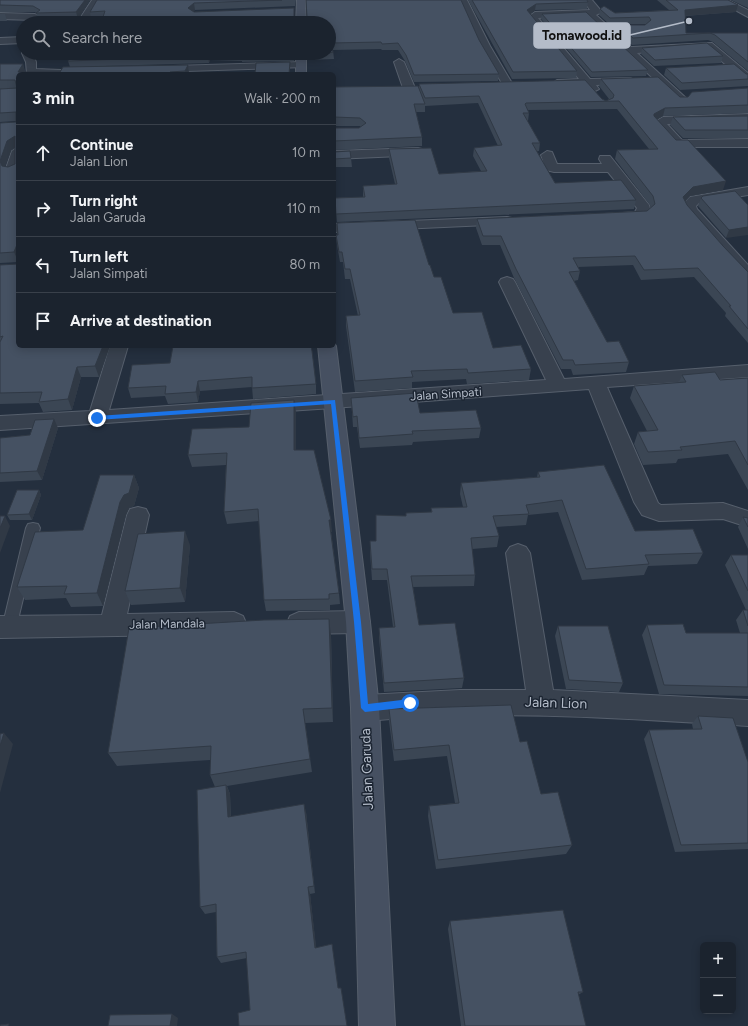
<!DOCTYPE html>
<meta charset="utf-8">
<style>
body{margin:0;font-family:Figtree,sans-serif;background:#242b36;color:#f1f3f6}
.controls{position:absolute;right:12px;bottom:12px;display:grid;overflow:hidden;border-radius:6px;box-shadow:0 2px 10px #0003}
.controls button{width:36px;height:36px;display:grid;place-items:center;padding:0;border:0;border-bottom:1px solid #39404a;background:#1b232e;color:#f1f3f6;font:20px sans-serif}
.stop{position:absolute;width:12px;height:12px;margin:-9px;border:3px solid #1a73e8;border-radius:50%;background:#fff}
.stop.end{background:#1a73e8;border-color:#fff;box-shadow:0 1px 4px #0008}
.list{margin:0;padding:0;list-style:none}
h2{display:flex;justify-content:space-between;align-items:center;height:52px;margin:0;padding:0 16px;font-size:17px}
h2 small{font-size:13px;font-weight:400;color:#a0a4aa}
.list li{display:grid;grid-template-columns:26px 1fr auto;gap:12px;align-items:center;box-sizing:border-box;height:56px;padding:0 16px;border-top:1px solid #39404a}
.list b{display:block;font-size:15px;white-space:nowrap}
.list p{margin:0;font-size:13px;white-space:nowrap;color:#a0a4aa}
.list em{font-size:13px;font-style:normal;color:#a0a4aa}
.icon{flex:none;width:22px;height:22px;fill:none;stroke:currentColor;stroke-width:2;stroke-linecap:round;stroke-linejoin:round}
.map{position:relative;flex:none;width:748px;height:1026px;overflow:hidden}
.search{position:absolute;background:#1b232e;box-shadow:0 2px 10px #0003;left:16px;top:16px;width:320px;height:44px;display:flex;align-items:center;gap:10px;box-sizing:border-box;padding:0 14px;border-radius:22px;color:#a0a4aa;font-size:15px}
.panel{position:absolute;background:#1b232e;box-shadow:0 2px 10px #0003;left:16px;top:72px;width:320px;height:276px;border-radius:6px}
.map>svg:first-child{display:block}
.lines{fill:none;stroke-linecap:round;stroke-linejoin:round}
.lane-casing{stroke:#565f6c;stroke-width:2}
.street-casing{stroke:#565f6c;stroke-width:2}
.secondary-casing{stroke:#565f6c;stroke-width:2}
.lane{fill:#38414e;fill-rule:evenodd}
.street{fill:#38414e;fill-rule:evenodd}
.secondary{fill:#465061;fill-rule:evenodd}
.wall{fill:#3b4654;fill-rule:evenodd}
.shaded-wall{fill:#303945}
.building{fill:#455162;stroke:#303945;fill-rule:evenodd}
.route{fill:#1a73e8}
.labels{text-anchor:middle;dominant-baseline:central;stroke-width:3;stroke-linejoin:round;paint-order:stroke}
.street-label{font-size:12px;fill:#b4bcc9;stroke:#1d2633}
.near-street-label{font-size:14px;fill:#b4bcc9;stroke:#1d2633}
.leader{fill:none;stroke:#b4bcc9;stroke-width:1.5}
.callout-dot{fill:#b4bcc9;stroke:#1d2633;stroke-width:1.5}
.callout{fill:#b4bcc9;stroke:#b4bcc9;stroke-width:1.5}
.callout-label{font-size:13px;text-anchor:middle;font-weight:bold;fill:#111}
</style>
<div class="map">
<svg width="748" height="1026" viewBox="0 0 748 1026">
<rect width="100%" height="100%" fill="#242f3e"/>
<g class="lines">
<!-- lane casing -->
<g class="lane-casing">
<path id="lane" d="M33 523 38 524 40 528 16 628 14 632 9 634 4 632 2 628 26 528 28 524Z"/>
</g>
<!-- street casing -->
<g class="street-casing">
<path id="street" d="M92 0H100L87 23H77Z
M459 0H467L490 46 513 85 512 87 508 88 503 85 480 46Z
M583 0H592L602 12 596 15 631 47 712 43 748 73V81L744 80 706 48 637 53 686 98 684 100H676L586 15 538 18 590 79 631 78 636 81 631 84 596 85 599 89 593 92 589 91 584 86 553 85 552 83 557 80 579 79 528 17 535 12 590 10Z
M717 0H728L748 10V17Z
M0 13 35 14 40 17 35 20 0 19Z
M23 37V43L0 44V38Z
M23 51V53H32L36 62V69L61 70 66 73 27 74 26 62 22 53Z
M399 59 404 62 415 88 413 90H405L403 88 394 62Z
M301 62 306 65 305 67 95 74 106 68Z
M748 114V122L667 124 682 140 748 139V147H675L653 123 663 117Z
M18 147V172L12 175 7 174 5 171 12 151Z
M418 148 422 149 424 152 422 155 334 159V151Z
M547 151 552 152 557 164H602L599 159 600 156H610L649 205 651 212C643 223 622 223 610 220L608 217 610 214 635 212 637 208 608 172H554L546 170 541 155Z
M748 187V195L699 203 696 206 697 209 748 265V279L742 277 685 213 682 205 690 197Z
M507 217 512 218 514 221 512 224 334 232V224Z
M507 277 513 279 515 282 564 379 748 365V377L607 387 658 503 661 505 723 503 748 511V527L723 519 659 521 642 515 634 502 589 389 333 408 0 430V416L90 411 110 346H128L109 410 546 380 499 282 501 279Z
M138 507 146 509 149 515 127 614 234 612 243 616 246 623 243 630 234 634 0 638V616L102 615 127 515 130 509Z
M518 544 526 547 530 553 553 690 748 700V726C620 718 493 709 365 721L355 717 351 708 355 699 365 695 460 690H526L506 553 510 547Z
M358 611 367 615 370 622 367 629 358 633 299 634 290 630 287 623 290 616 299 612Z"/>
</g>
<!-- secondary casing -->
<g class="secondary-casing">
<path id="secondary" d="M297 0H305L306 23H296Z
M296 53H306V74H296Z
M334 343 336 346 370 622 379 708 395 1026H359L351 708 346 622 318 346H334Z"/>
</g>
<!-- lane -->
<use href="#lane" class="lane"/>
<!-- street -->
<use href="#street" class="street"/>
<!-- secondary -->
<use href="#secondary" class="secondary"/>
</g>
<!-- wall -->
<path class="wall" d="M0 0H90L78 19 38 20 36 13 35 12H0Z
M97 0H296L295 6 195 10 193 11 194 12 295 18 479 40 499 74 498 81 414 82 405 61 398 50H382L381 49 333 50 334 59 308 60 307 53H329V23L103 18H91L90 12Z
M468 0H587L588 2 587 9 535 10 530 14 577 71 576 78 512 79Z
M657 0H728L738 5 736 12 685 16 686 33H748V71L713 42 708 40 632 45 618 32 619 25H645L646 24H609L599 15 600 9 615 13 669 10Z
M731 0H748V8Z
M0 14H5L7 21H0Z
M542 14 648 70 646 76 591 77 541 19Z
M642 48 723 56 721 63 654 66 641 54Z
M74 53H296L294 61 242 62V61L210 60 209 63 104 66 188 65 189 74H18V262L0 263V123L16 122V121L0 122V64H23L25 72H60L70 67 68 61ZM15 148V164L8 167 5 166 11 150Z
M666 68 748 74V87V86L680 90 664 75Z
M601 79 680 97H688L748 88V113L663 116 657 119 723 190 690 196 685 201 687 205 723 246 748 272V343L725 316 726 313 694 277 641 280 633 265 578 267 580 271 578 280 574 281 607 342 629 362 626 372 573 375 571 369H561L514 278 500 245H482L476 228 477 219 647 211 651 208 650 205 615 159 617 150 649 149 617 109 528 110 529 113 528 121H527L540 143 539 151H537L555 183 636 200 634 209 337 222 335 198 363 197V186L395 184 389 158V149L439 174 481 171 473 156 474 148 498 146 478 103 425 106V112H416L422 137V146L334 150V128H359L361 127 360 126H334V87H419V84L602 99 606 101 609 99 599 86Z
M748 116V138H683L670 125 673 117Z
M334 152 351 158 352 167H334Z
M701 198 748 205 726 238 698 206Z
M337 223 429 265 434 277 453 313 493 348 531 369 529 380 467 384 466 379 412 382V388L355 392 346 326V316H358L350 279H345L343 262H340L337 245 336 235H337Z
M0 265 18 346H110L99 377H81L72 410 43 412 39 403 0 404Z
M170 363 316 384V394L253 399 252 387 200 391 198 402 168 404 165 396 131 398 128 388Z
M682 375 720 380 748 378V490L728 454 678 459 676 463 643 465 634 444 638 432 647 431 630 398 634 386 679 382Z
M351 398 481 428 479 438 413 442 412 445 360 448 357 427H353Z
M296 412V450L332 531 331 532 339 593 340 604 330 605V610L266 611 264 600 259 521 227 524 224 512 226 465 192 467 188 455 249 427Z
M58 428 42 480 0 482V438L30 435Z
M538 472 635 531 703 553 697 564 648 566 644 575 582 580 558 512 528 515 526 525 496 527 499 536 497 547 472 549 475 575 474 586 413 587 419 625 464 678 462 688 384 692 379 638V628L393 627 387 580H372L370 552V541H376L406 516V513L431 512V508L463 507 460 494 461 483 537 477Z
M134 475 139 488 134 506 129 508 126 515 103 606 71 607 66 598 25 600 17 587 83 530Z
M39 490 41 495 32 520H10L7 515Z
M743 517 748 518V549L738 527Z
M190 545 185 602 131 605 125 591Z
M731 555H748V696L659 694 642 635 647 625 686 633H740L736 620 743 610H746L725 565Z
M558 626 623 683 619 692 566 689 555 636Z
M331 635 333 722 305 723 312 772 227 786 230 794 231 816 306 812 315 893 310 894 316 948 332 944 333 950 250 1010 247 958 221 963 217 957 216 912 205 914 200 907 215 787 210 775V760L117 766 108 753Z
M389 709 520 742 541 794 572 845 566 854 436 869 428 816 429 806 455 803 447 756 394 761 389 721Z
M698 716 748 762V849L675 852 644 739 649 730 693 729 692 724Z
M450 921 583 992 578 995 586 1026H461L448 929Z"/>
<!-- shaded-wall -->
<path class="shaded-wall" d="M85 0H90L78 19 76 12Z
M194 3 195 10 189 15 188 8Z
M536 4 535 10 527 17V10Z
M738 5 736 12 683 16 685 10Z
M294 53H296L294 61Z
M209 54 210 60 209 63 208 56Z
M23 64 25 72H18Z
M188 65 189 73V74H186L185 71Z
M665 108 663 116 652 122 654 114Z
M15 136 18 146 11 150 4 170 0 161 7 141Z
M726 181 723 190 690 196 681 206 683 197 693 187Z
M748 227V235L726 238 729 230Z
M18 242V261L14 252Z
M103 346H110L99 377 95 366Z
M77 367 81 377 72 410 68 399Z
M198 381 200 391 198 402 196 392Z
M294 400 296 412V462L294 450Z
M54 419 58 428 42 480 37 471Z
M134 475 139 488 134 506 129 508 126 515 103 606 97 593 120 502Z
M39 490 41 495 32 520 29 514Z
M5 516 10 526 0 553V528Z
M329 520H331L332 531 330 532Z
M185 531 190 545 185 602 180 588Z
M329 619 331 635 333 722 332 708Z
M4 733 13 744 0 793V746Z
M226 785 230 794 231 825 228 817Z
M304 804 306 812 315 893 314 886Z
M308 887 310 894 317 954 315 948Z
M172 1014 178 1018 177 1026H170Z"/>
<!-- building -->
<path class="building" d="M0 0H85L76 12 36 13 40 10 33 6 0 5Z
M97 0H282L194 3 188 8 194 12 294 8V18H306L307 17 306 0H461L479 40 499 74 414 75 406 55 398 43 382 44 381 42 331 43 333 52 329 53V23H101L105 11 90 12Z
M472 0H587L588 2 536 4 527 10 577 71 513 72Z
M666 0H728L738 5 685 10 686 33H748V62L715 35 710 33 633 38 619 25H645L651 20 649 17 610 18 600 9 604 6 615 13 678 10Z
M586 12 648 70 592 72 542 14Z
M707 43 723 56 655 60 642 48Z
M74 53H294V54L241 55V54H209L208 56 68 61Z
M290 62 289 74H255L256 63Z
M0 64H23L18 72H60L63 67 188 65 185 71 170 72V74H18V242L14 252 0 253V123L16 122V112L0 113V89L17 88 15 80H0ZM15 136V164L8 167 2 166 0 161 7 141Z
M734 64 746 74H748V79L682 83 666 68Z
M658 77 680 97H688L692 92 748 88V105L665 108 654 114V116L676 140H688L726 181 693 187 683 197 687 205 723 246 748 272V329L729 306H731L698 268 644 270 635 256 573 258 580 271 569 272 607 342 619 341 629 362 575 365 573 360H563L516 269 501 236H483L477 219 647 211 655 204 653 196 617 150 658 149 619 101 526 103 525 104 529 113H523L540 143H532L555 183 621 180 636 200 336 214 335 198 365 197 363 186 397 184 389 149 431 148 439 174 487 171 474 148 502 145 479 96 425 98 419 84 585 80 602 99 606 101 613 98 614 95 601 79Z
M418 86 425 104H414L422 137 334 141V128H359L366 123 360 118 334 117V87Z
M748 116V130H685L673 117Z
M350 151 351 158 334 159V152Z
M735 191 748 205V227L729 230 701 198 703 196Z
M415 220 429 265H430L434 277H441L453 313 482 312 493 348 521 345 531 369 468 373 467 369 411 371 413 377 355 381 346 316 360 315 350 269H345L342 252H339L336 235H338L337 223Z
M18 264V346H103L95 366 77 367 68 399 39 402 42 392 0 393V342L3 336 0 337V265Z
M173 346H311L312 351 316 384 252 388V377L198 381 196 392 165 394 166 386 128 388 132 365 170 363Z
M715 372 720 380 748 378V465L735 441 680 447 682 450 648 452 638 432 658 430 634 386 686 382 682 375Z
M416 393 420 413 476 410 481 428 412 431 413 434 359 438 357 416 353 417 351 398Z
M294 400V450H314L331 520H329L339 593 329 594V599L264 600 258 509 224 512 227 453 188 455 192 429 249 427 251 403Z
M54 419 37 471 0 473V438L30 435 35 420Z
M604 465 635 531 693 529 703 553 645 555 649 564 586 569 562 500 526 505 529 514 493 516 499 536 471 538 475 575 411 576 419 625 455 623 464 678 384 683 379 628 395 627 387 569H372L370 541H376V515L406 516V513L432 512 431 508 467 507 461 483 540 477 538 472Z
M100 475H134L129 493 124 495 120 502 97 593 64 594 67 586 17 587 35 532 83 530Z
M17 490H39L29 514 7 515Z
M0 516H5L0 528Z
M743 517 748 518V527Z
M185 531 180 588 125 591 138 534Z
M731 555H748V591Z
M743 610H748V626Z
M329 619 332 708 303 709 310 759 210 775 211 746 108 753 129 628 264 620Z
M683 624 686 633H748V687L664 685 647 625Z
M558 626H608L623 683 569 680Z
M511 705 520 742 527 741 541 794 558 792 572 845 438 860 429 806 459 803 449 745 394 750 389 709Z
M698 716 733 718 748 762V843L681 845 649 730 702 729Z
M4 733 0 746V734Z
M226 785 228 817 304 804 314 886 308 887 315 948 332 944 338 988H341L347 1026H239L238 1013 250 1010 246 952 217 957 216 904 200 907 197 790Z
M563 910 583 992H578L586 1026H465L450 921Z
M172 1014 170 1026H108L110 1015Z
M9 1024 8 1026H0V1025Z"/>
<!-- route -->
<path class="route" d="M335 400 361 622 368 704 410 699 414 703 410 707 365 712 361 708 354 622 331 404 97 420 95 418 97 416Z"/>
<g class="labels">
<!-- street labels -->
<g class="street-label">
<text transform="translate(446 394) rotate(-4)">Jalan Simpati</text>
<text transform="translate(167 624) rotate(-1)">Jalan Mandala</text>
</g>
<!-- near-street labels -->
<g class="near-street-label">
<text transform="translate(556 703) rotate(2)">Jalan Lion</text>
<text transform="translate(367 769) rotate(-92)">Jalan Garuda</text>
</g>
</g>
<!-- callouts -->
<path class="leader" d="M689 21L630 35"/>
<circle class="callout-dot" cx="689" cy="21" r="4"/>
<rect class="callout" x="534" y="23" width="96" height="25" rx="4"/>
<g class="callout-label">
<text x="582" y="40">Tomawood.id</text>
</g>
</svg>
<div class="controls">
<button>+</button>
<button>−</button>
</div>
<div class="stop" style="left:410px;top:703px"></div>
<div class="stop end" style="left:97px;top:418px"></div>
<div class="search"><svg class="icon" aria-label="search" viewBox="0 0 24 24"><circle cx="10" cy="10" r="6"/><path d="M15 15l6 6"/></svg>Search here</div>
<section class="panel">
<h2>3 min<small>Walk · 200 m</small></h2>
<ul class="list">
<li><svg class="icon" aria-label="ahead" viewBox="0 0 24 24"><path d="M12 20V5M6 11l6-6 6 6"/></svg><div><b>Continue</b><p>Jalan Lion</p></div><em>10 m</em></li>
<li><svg class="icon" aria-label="right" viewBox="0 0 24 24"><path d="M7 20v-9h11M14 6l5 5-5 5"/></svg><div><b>Turn right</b><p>Jalan Garuda</p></div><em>110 m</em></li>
<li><svg class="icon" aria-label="left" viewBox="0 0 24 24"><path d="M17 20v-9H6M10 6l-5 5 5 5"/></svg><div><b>Turn left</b><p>Jalan Simpati</p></div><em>80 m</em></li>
<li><svg class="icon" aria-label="arrive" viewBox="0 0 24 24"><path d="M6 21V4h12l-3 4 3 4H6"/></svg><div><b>Arrive at destination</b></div></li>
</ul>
</section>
</div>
